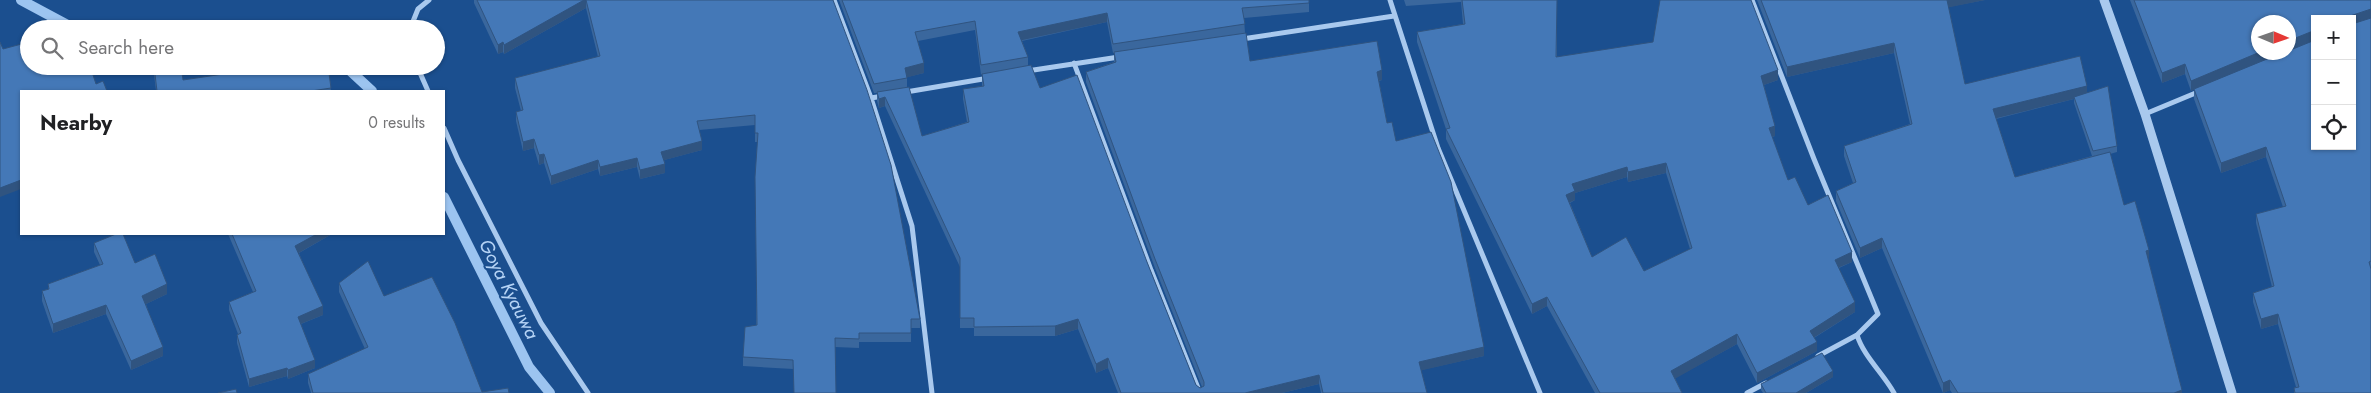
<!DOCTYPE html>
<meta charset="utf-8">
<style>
body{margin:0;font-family:Jost,sans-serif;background:#f2f2f2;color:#202124}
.controls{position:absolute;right:15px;top:15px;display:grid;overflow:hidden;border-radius:0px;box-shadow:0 1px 4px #0004}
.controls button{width:45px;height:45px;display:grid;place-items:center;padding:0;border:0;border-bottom:1px solid #e0e0e0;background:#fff;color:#202124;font:25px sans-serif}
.compass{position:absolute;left:2251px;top:15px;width:45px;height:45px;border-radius:50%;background:#fff;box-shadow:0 1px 4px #0004;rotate:92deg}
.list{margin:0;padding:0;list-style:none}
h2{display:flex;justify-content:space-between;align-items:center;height:65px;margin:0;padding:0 20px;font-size:21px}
h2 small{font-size:16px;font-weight:400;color:#757577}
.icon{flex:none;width:28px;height:28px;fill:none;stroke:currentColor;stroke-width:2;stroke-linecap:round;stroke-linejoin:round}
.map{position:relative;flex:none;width:2371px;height:393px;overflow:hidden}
.search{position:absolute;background:#fff;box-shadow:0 1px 4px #0004;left:20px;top:20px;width:425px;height:55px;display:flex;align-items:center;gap:12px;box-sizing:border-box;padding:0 18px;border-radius:28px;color:#757577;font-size:19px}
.panel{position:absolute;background:#fff;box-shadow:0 1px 4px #0004;left:20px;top:90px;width:425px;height:145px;border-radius:0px}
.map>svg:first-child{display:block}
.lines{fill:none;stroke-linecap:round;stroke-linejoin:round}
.stream{stroke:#9cc4f0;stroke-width:10}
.minor{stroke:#a9c9ee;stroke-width:5}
.tertiary{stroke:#a9c9ee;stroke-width:9}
.wall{fill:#3a679d;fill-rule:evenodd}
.shaded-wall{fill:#305480}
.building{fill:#4478b7;stroke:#305480;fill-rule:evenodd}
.labels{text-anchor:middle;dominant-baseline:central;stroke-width:4;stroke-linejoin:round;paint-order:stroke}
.water-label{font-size:19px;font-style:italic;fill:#b5d3f5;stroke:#1b4f8f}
</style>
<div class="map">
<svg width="2371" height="393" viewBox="0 0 2371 393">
<rect width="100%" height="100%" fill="#1b4f8f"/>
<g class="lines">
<!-- stream -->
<path class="stream" d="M21 0 75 29
M345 66 372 91
M444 197 529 367 550 393"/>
<!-- minor -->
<path class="minor" d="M834 0 871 98 912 226 932 393
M1390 0 1438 148 1540 393
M1752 0 1814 159 1878 314 1857 335C1864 357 1883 373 1894 393
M410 29 418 9 429 0
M1242 39 1394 16
M1074 63 1151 270 1200 393
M417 66 428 91
M1027 71 1119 57
M906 92 989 78
M871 98 883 96
M2145 114 2198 92
M444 128 458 160 541 323 588 393
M1818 356 1857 335
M1747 393 1766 383"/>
<!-- tertiary -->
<path class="tertiary" d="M2104 0 2145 114 2232 393"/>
</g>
<!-- wall -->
<path class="wall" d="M474 0H833L920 319V328H911V342H859V348L835 347 793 369 743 366V357L756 326 758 142H755V125L699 130 702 150 664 160 665 173 640 179 637 167 600 176 598 169 551 185 544 163 539 165 534 148 523 151 516 121V112L521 111 515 88V78L598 57 586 8 504 54 503 52 498 54 474 3Z
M839 0H1309V12L1244 18 1245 33 1250 61 1382 80 1379 81 1387 123 1396 141 1484 356 1421 370 1427 393H1321L1319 384 1282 393H1118L1108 368 1096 373 1078 329 1055 336H974V328H960V267L885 106 879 108 877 101V93H874ZM1107 22 1113 53H1114V62L1086 72V82L1155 268 1202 387 1200 388 1196 385 1147 262 1040 88 1028 66V57L1022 41ZM975 30 981 75 982 74V86L963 89V99L967 122 922 136 907 87V77L924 73 918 41Z
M1404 0H1557V57L1778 80 1764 85 1775 136 1772 137 1788 180 1852 262 1839 268 1855 312 1814 338 1817 351 1757 383 1737 344 1675 378 1682 393H1595L1547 306 1532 314 1446 139V129L1417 42V32L1463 24 1461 2 1406 6ZM1666 173 1690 249 1644 271 1592 257 1570 203 1575 200V193L1627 177 1628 182Z
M1757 0H1985L1948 7 1965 84 2087 93 2117 146V152L2110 154 2124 205 2149 260H2148L2182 393H1952L1950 390 1943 393 1882 248 1860 258 1836 201V191L1853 183 1844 156V146L1910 124 1894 53 1787 77ZM2074 99V103L2092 156 2015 177 1996 119Z
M2130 0H2371V393H2294V388L2296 387 2278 324 2261 329 2253 302V293L2272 287 2256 223V214L2283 207 2266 157 2221 173 2194 99V89L2191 91 2185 74 2162 83ZM2315 19 2352 146H2315Z
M153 66H181L183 80 263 69V66H328L331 91H156Z
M228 234H332L299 253 323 315 301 324 315 368 288 379 287 376 249 387 237 343V335L238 334 229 310V302L253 292Z
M94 243 135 263 167 294 146 304 163 356 131 370 106 314 53 333 42 301V291L48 289V284L100 265 94 252Z
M339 283 384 296 482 392 509 393H311L308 383V374L365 349 339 292Z
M1833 377 1806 393H1763L1761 390V384Z"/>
<!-- shaded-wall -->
<path class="shaded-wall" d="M584 0H586V8L504 54V45Z
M1946 0H1985L1946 8Z
M2371 9V19L2352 25V19H2349L2350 16Z
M1107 13V22L1018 41V32Z
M2313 31V41L2288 51V41Z
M503 42V52L498 54V45Z
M1894 43V53L1787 77V67Z
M2260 52H2285L2191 91V81Z
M924 63V73L905 78V68Z
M2185 64V74L2162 83V73Z
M1382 70V80L1377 81V72Z
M1778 70V80L1761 86V76Z
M2087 86V96L2074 97V99L1993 119V109Z
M885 97V106L879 108V99Z
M1775 126V136L1769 138V128Z
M534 139V148L523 151V142Z
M702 141V150L661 161V152Z
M2266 147V157L2221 173V163Z
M544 154V163L539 165V155Z
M637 158V167L600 176V167Z
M598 160V169L551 185V176Z
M1666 163V173L1628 182V172Z
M665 164V173L640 179V170Z
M1627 167V177L1575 193V200L1566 204V195L1572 184Z
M21 180V189L0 197V188Z
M317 234H332L295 255V246Z
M1882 238V248L1860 258V248Z
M2149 250V260L2146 261V251Z
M1852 252V262L1835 269V260Z
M167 284V294L142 306V296Z
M1547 297V306L1532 314V304Z
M1855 302V312L1810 340V331Z
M106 305V314L53 333V324Z
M323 306V315L298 325V317Z
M2278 314V324L2261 329V319Z
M1078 319V329L1055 336V326Z
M1737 334V344L1671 381V371Z
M1817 342V351L1757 383V373Z
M163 347V356L131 370V361Z
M1484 347V356L1419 371V362Z
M1108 358V368L1096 373V364Z
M315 360V368L288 379V370Z
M287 368V376L249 387V379Z
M1833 371V377L1806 393H1796Z
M1319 375V384L1282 393H1245Z
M1950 380V390L1943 393V383Z
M2182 390V393H2174Z"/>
<!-- building -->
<path class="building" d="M477 0H584L504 45 503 42 498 45Z
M586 0H833L867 90 891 165 920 319H911V333H859V339L835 338 836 393H794L793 360 743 357 745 327 757 325 755 177 758 133H755V115L697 121 702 141 661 152 665 164 640 170 637 158 600 167 598 160 551 176 544 154 539 155 534 139 523 142 516 112 523 110 515 78 600 56Z
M842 0H1309V3L1242 8 1245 24 1113 44 1107 13 1018 32 1028 57 981 65 975 21 915 32 924 63 905 68 907 78 874 84Z
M1462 0H1557L1556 57 1653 42 1660 0H1751L1778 70 1761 76 1775 126 1769 128 1788 180 1795 177 1808 205 1828 195 1852 252 1835 260 1855 302 1810 331 1817 342 1757 373 1737 334 1671 371 1682 393H1600L1547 297 1532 304 1446 129 1450 128 1417 32 1465 24ZM1666 163 1692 248 1644 271 1626 237 1592 257 1566 195 1575 191 1572 184 1627 167 1628 172Z
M1761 0H1947L1965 84 2080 56 2087 86 1993 109 2015 177 2110 152 2124 205 2135 201 2149 250 2146 251 2182 390 2174 393H1958L1950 380 1943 383 1882 238 1860 248 1836 191 1856 182 1844 146 1912 124 1894 43 1787 67Z
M2134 0H2371V9L2350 16 2349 19H2315V31H2313L2288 41V22H2258V52H2260L2191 81 2185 64 2162 73Z
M2371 18V261L2369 262 2371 269V393H2295L2294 388 2299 387 2278 314 2261 319 2253 293 2274 286 2256 214 2286 206 2266 147 2221 163 2194 89 2284 52H2288V51L2315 40V146H2352V24Z
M1246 33 1250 61 1377 41 1382 70 1377 72 1387 123 1392 122 1396 141 1431 132 1451 182 1484 347 1419 362 1427 393H1323L1319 375 1245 393H1121L1108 358 1096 364 1078 319 1055 326 974 327V318H960V258L885 97 879 99 877 92 909 87 922 136 969 122 963 89 984 86 982 74 1031 65 1040 88 1077 75 1147 262 1196 385 1200 388 1204 386V382L1155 259 1086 72 1116 62 1114 52Z
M0 42 3 49 29 42V66H90L96 84 103 81 107 91H21V180L0 188Z
M154 66H181L183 80 264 68V66H328L331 88 311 91H157Z
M2108 86 2117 146 2093 151 2074 97Z
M116 234H123L135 263 155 254 167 284 142 296 163 347 131 361 106 305 53 324 42 291 49 289 48 284 103 264 94 243Z
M232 234H317L295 246 323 306 298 317 315 360 288 370 287 368 249 379 237 335 241 333 229 302 256 291Z
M368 261 384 296 432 277 455 323 482 392 508 388 509 393H313L308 374 368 347 339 283Z
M1822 353 1833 371 1796 393H1766L1761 384Z
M236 389 237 393H218Z"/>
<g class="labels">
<!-- water labels -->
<g class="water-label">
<text transform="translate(509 289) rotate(63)">Goya Kyauwa</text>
</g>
</g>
</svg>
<div class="controls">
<button>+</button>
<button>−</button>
<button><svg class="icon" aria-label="locate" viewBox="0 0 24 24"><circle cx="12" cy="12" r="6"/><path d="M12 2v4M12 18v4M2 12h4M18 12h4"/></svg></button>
</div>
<svg class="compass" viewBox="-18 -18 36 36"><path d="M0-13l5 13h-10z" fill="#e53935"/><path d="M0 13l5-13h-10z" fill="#757577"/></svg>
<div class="search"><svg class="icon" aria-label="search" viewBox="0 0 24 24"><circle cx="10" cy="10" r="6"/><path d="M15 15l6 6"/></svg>Search here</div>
<section class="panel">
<h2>Nearby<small>0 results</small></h2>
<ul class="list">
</ul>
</section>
</div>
